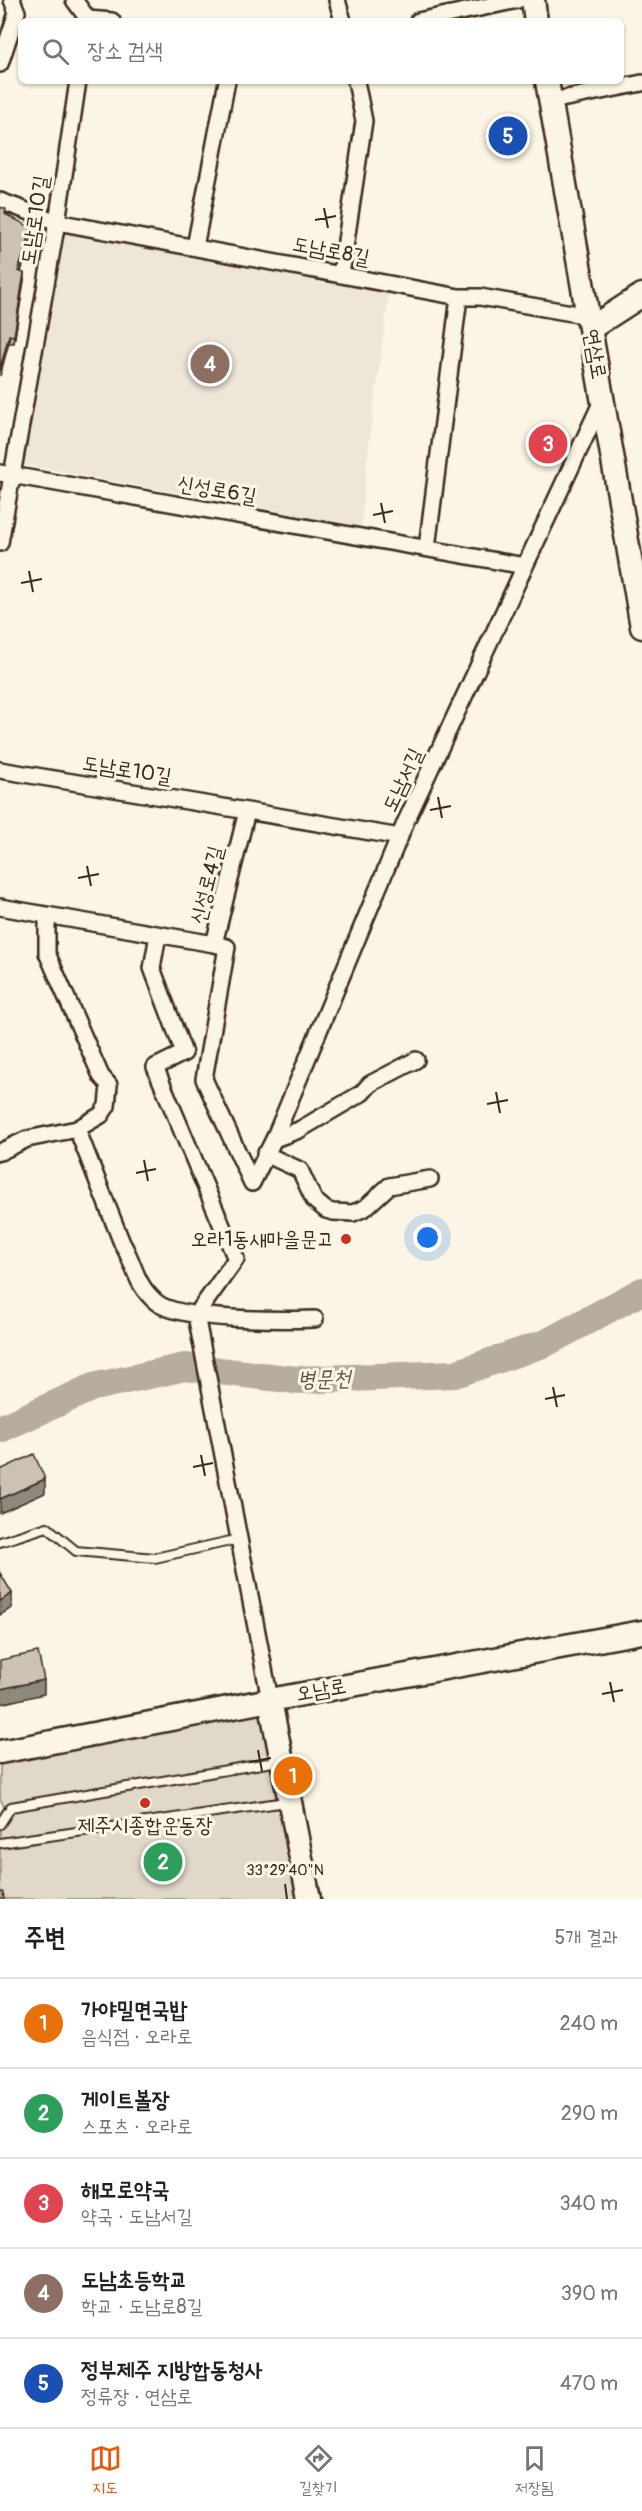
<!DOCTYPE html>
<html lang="ko">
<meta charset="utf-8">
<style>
body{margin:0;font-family:Pangolin,"Poor Story",sans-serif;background:#f6f6f6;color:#222}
.you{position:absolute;left:428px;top:1238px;width:21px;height:21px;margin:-15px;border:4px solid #fff;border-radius:50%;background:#1a73e8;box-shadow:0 0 0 9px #1a73e833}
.badge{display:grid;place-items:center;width:39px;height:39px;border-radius:50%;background:#ea580c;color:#fff;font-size:20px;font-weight:700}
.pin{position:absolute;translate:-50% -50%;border:3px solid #fff;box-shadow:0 2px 6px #0006}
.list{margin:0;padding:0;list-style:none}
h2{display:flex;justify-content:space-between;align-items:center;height:78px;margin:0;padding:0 24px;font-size:26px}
h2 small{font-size:20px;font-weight:400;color:#767676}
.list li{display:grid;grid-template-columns:39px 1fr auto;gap:18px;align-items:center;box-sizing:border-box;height:90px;padding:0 24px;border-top:2px solid #e0e0e0}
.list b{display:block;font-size:22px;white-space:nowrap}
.list p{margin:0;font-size:20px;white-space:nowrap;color:#767676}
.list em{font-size:20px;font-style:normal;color:#767676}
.icon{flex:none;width:33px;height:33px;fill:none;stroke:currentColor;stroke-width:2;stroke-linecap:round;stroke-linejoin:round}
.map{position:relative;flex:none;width:642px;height:1899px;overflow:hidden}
.search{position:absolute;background:#fff;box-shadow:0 2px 4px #0004;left:18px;right:18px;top:18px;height:66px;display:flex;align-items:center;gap:15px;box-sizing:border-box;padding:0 21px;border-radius:9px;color:#767676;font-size:22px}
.sheet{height:528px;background:#fff}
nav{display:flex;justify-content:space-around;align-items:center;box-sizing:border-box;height:84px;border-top:2px solid #e0e0e0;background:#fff;font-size:16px;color:#767676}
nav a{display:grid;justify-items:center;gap:3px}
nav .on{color:#ea580c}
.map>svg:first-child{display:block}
.built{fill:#eee6d6}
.green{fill:#e0d8c8;stroke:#8e8173;stroke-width:1.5}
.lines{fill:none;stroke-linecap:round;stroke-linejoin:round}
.river{stroke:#b7ad9e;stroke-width:28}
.lane-casing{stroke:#3b2a1e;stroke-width:12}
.street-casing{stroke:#3b2a1e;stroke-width:20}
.secondary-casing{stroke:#3b2a1e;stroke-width:27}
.lane{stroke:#fcf5e5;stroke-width:8}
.street{stroke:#fcf5e5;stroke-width:15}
.secondary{stroke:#fcf5e5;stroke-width:22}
.wall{fill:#afa79a;stroke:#3b2a1e;stroke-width:1.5}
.shaded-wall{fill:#8f887d;stroke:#3b2a1e;stroke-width:1.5}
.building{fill:#ccc2b3;stroke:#3b2a1e;stroke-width:1.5}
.ticks{fill:none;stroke:#3b2a1e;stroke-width:2}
.poi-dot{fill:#c8321e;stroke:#fcf5e5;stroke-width:2}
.labels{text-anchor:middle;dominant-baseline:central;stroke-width:6;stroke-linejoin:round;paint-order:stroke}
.street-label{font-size:21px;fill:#3b2a1e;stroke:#fcf5e5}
.poi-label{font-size:21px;fill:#3b2a1e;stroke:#fcf5e5;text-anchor:end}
.water-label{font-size:22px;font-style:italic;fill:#605144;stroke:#fcf5e5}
.ticks-label{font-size:15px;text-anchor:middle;fill:#3b2a1e;stroke:#fcf5e5;stroke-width:6;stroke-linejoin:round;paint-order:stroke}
</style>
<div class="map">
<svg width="642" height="1899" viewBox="0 0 642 1899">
<rect width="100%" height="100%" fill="#fcf5e5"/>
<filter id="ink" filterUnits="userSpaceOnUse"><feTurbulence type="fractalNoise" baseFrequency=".0167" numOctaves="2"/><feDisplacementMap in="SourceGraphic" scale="12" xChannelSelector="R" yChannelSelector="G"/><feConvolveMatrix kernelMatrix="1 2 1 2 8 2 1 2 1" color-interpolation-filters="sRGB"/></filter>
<g filter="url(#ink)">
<!-- built -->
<path class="built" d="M67 229 390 286 369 442 361 526 19 464Z"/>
<!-- green -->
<path class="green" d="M270 1700 305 1899H0V1814L4 1807 0 1798V1752Z"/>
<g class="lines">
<!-- river -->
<path class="river" d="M0 1429 93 1387 185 1367 296 1380 455 1374 546 1343 642 1291"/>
<!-- lane casing -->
<g class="lane-casing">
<path id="lane" d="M0 1542 47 1527 76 1551 155 1558 239 1539
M0 1824 11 1807 279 1761
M0 1843 286 1802"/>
</g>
<!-- street casing -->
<g class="street-casing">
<path id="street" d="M74 0 88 19 112 21
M337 0 343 21
M418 21 518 0
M0 64 17 12 12 0
M551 101 642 83
M0 201 57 222 459 297H480L589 316
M195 247 227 81
M341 274 364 121 356 81
M0 473 525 566
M0 543 57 222 78 81
M427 548 459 297
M0 770 247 811
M0 907 214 944 247 811 400 837
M158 935 152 968 184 1053 155 1067 236 1259 196 1315 270 1700
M214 944 227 947 204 1079 252 1183
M77 1129 122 1243C136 1266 134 1283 156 1302 178 1321 284 1320 315 1319
M274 1139 299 1130 362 1093 370 1084 416 1060
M0 1152 27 1139 77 1129 101 1115 107 1106 109 1085 101 1076 47 953V916
M265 1154 300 1170 314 1200 326 1210 333 1212 353 1213 365 1208 389 1186 430 1179
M252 1183 274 1139 406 821 602 401"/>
</g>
<!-- secondary casing -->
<g class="secondary-casing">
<path id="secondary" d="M533 0 536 21
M547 81 642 627
M591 328 642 295
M270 1700 309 1899
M0 1752 270 1700 642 1632"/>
</g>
<!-- lane -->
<use href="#lane" class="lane"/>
<!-- street -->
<use href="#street" class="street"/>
<!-- secondary -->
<use href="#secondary" class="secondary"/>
</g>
<!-- wall -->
<path class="wall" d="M6 215 32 236 21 272 24 280 14 343H9Z"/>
<!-- shaded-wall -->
<path class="shaded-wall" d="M32 228V236L18 279V271Z
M24 273V280L14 343V336Z
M9 335V343L0 376V369Z
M45 1479V1493L0 1513V1499Z
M12 1593V1608L0 1615V1601Z
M44 1680V1694L0 1704V1689Z"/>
<!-- building -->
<path class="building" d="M0 207 6 209 5 214 32 228 18 271 24 273 14 336 9 335 0 369Z
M34 1454 45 1479 0 1499V1470Z
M0 1573 12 1593 0 1601Z
M38 1652 44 1680 0 1689V1660Z
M0 1892H3L4 1899H0Z"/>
</g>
<!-- ticks -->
<path class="ticks" d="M324 208 328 228M315 220 336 216M381 503 385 523M373 515 393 511M29 571 33 592M21 583 42 579M438 797 442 818M430 810 451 806M87 866 91 886M78 878 99 874M496 1092 500 1113M487 1104 508 1100M144 1160 148 1181M136 1173 156 1169M553 1387 557 1407M545 1399 565 1395M201 1455 205 1476M193 1467 213 1463M610 1682 614 1702M602 1694 623 1690M258 1750 262 1771M250 1762 271 1758M285 1884 287 1899"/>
<!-- markers -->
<g class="poi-dot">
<circle cx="346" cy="1239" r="6"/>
<circle cx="145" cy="1803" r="6"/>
</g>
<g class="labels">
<!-- street labels -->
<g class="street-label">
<text transform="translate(35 220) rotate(-81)">도남로10길</text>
<text transform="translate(331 251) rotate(11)">도남로8길</text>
<text transform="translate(595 354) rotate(80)">연삼로</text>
<text transform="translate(217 490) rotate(10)">신성로6길</text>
<text transform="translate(127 770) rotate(9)">도남로10길</text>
<text transform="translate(403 780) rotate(-65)">도남서길</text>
<text transform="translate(207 885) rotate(-76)">신성로4길</text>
<text transform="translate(321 1690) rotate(-10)">오남로</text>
</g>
<!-- poi labels -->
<g class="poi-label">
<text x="334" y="1239">오라1동새마을문고</text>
<text x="145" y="1825" text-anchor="middle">제주시종합운동장</text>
</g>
<!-- water labels -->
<g class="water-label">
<text transform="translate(324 1379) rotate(-1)">병문천</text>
</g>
</g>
<g class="ticks-label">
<text x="285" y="1875">33°29'40"N</text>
</g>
</svg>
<div class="you"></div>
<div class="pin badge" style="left:293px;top:1776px;background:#e8710a">1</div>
<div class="pin badge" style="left:163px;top:1862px;background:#2e9e5b">2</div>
<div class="pin badge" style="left:548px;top:444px;background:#e0444e">3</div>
<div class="pin badge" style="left:210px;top:364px;background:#8d6e63">4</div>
<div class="pin badge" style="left:508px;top:136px;background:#1a4fb4">5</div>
<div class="search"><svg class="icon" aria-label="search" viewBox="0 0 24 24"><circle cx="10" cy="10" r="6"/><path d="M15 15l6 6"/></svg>장소 검색</div>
</div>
<section class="sheet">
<h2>주변<small>5개 결과</small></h2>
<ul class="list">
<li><span class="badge" style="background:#e8710a">1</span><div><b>가야밀면국밥</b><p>음식점 · 오라로</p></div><em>240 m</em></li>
<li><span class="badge" style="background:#2e9e5b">2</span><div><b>게이트볼장</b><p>스포츠 · 오라로</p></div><em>290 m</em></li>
<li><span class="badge" style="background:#e0444e">3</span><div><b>해모로약국</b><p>약국 · 도남서길</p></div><em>340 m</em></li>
<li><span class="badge" style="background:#8d6e63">4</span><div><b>도남초등학교</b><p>학교 · 도남로8길</p></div><em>390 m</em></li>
<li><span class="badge" style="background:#1a4fb4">5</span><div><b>정부제주 지방합동청사</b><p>정류장 · 연삼로</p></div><em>470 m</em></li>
</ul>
</section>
<nav>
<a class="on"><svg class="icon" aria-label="map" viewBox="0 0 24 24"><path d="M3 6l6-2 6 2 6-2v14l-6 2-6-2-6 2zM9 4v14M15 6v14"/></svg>지도</a>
<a><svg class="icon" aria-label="directions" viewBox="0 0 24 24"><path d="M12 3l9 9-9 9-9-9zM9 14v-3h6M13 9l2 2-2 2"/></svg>길찾기</a>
<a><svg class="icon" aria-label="saved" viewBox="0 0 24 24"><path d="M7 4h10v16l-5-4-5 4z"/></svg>저장됨</a>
</nav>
